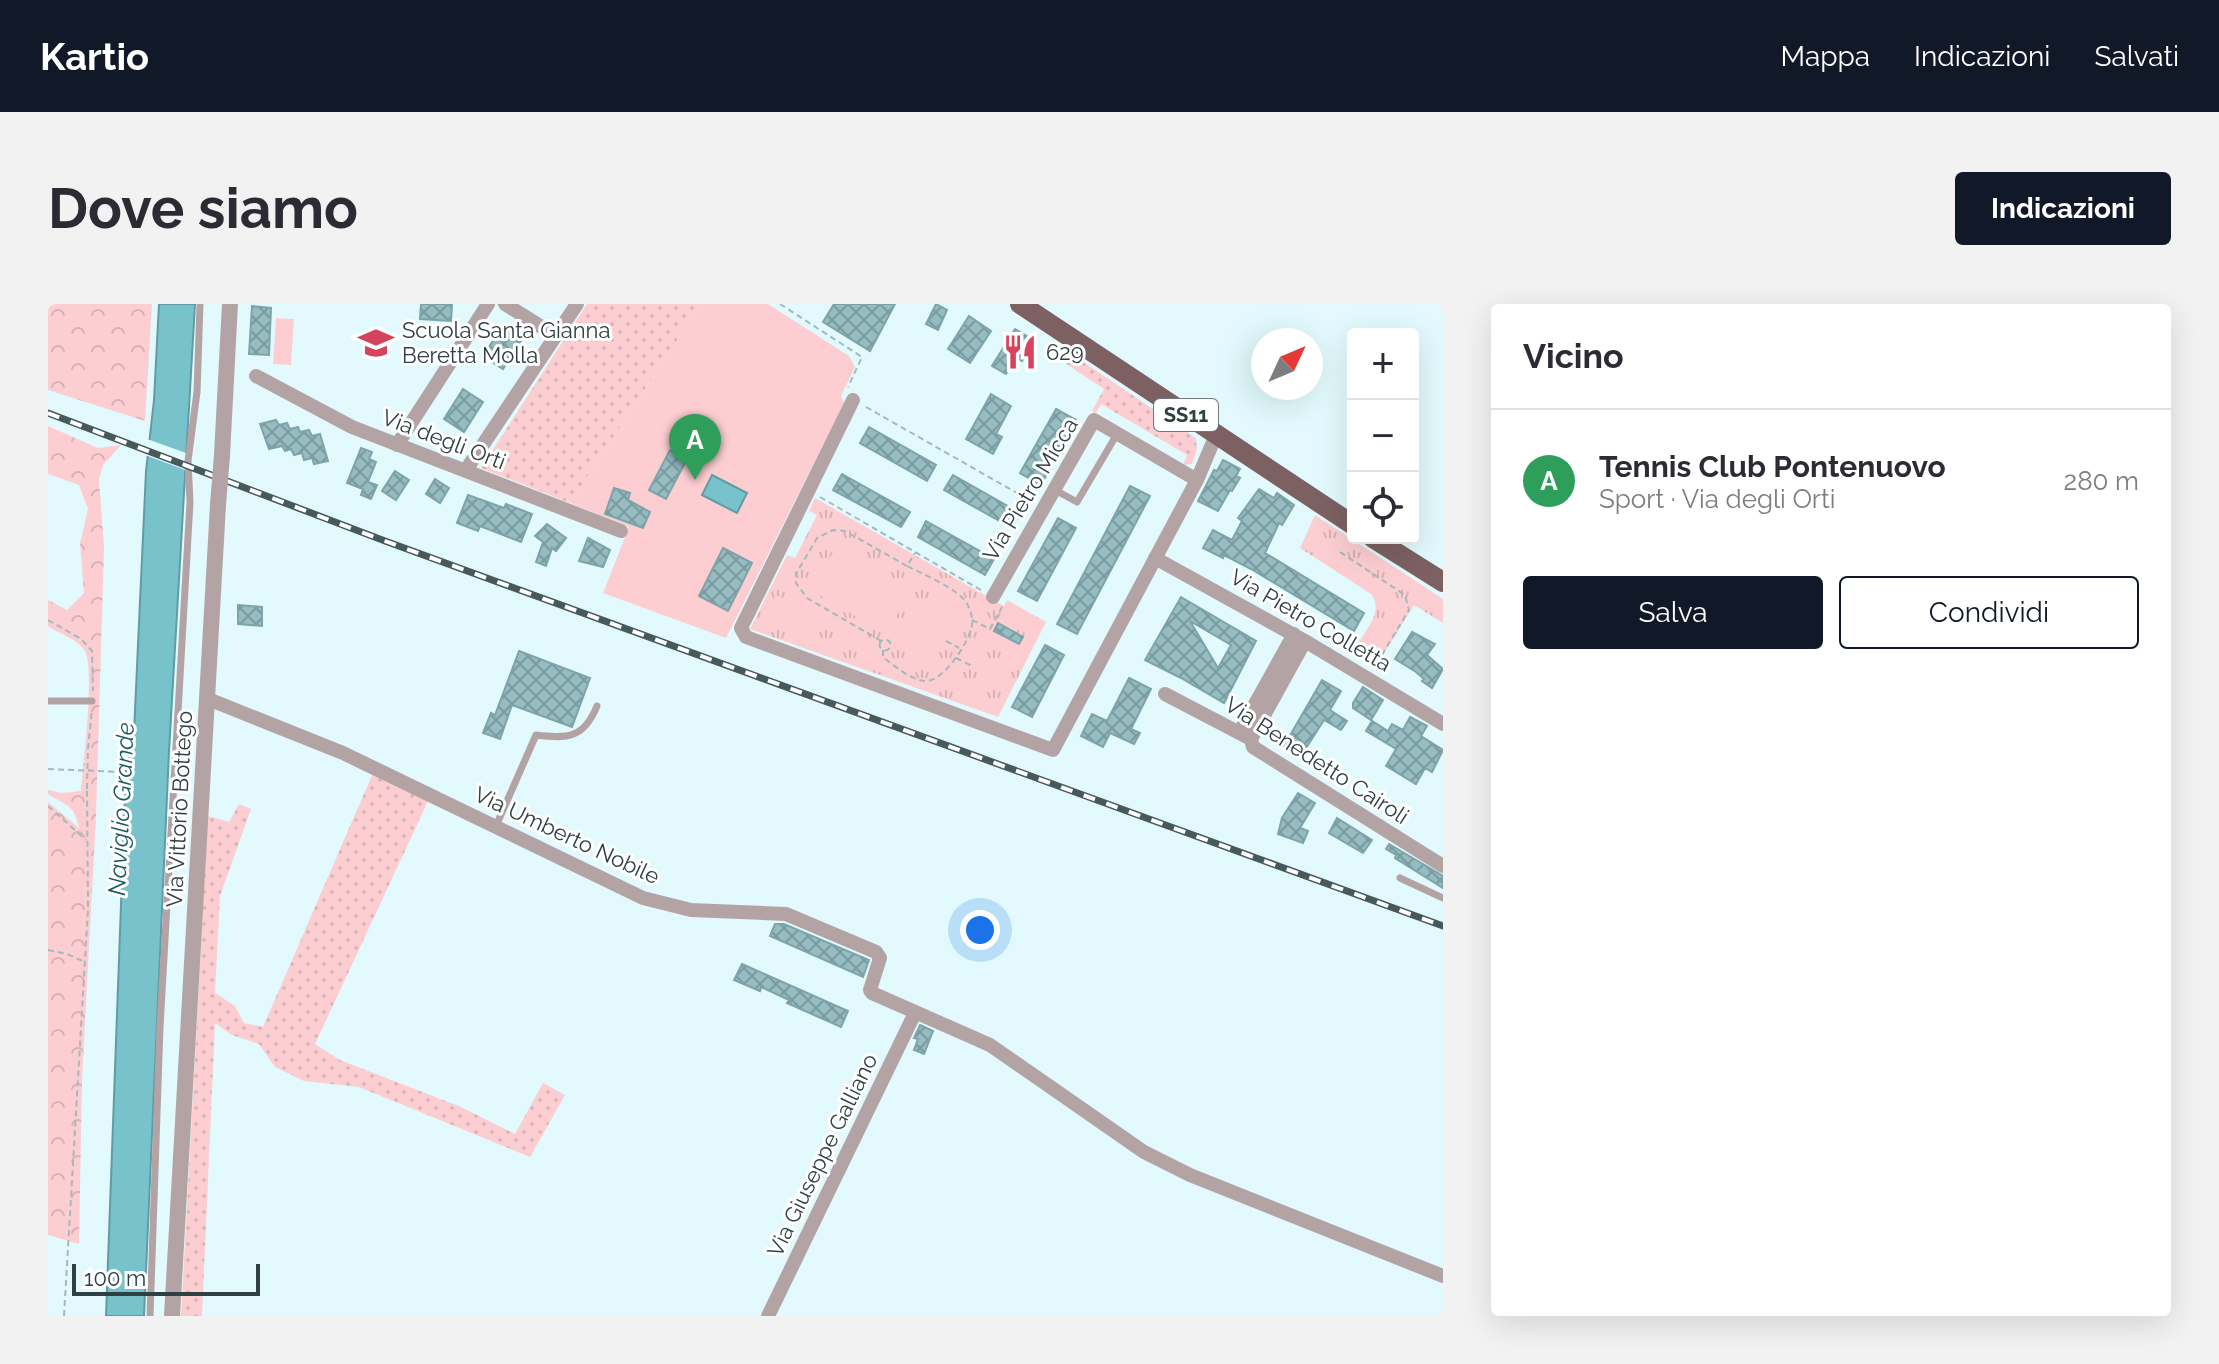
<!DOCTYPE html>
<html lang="it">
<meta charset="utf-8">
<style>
body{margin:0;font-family:Raleway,sans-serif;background:#f2f2f3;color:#2b2b33}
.controls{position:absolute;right:24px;top:24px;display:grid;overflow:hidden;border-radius:8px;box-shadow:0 8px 32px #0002}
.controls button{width:72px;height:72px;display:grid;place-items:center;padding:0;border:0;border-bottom:2px solid #e1e1e2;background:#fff;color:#2b2b33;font:40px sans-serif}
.compass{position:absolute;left:1203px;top:24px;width:72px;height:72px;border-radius:50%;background:#fff;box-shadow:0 8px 32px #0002;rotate:46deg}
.scale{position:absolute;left:24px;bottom:20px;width:188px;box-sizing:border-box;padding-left:8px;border:4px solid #2f4042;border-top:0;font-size:22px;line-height:28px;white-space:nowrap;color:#2f4042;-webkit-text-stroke:6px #fff;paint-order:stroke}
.you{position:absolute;left:932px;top:626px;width:28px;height:28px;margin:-20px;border:6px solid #fff;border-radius:50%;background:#1a73e8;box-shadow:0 0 0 12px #1a73e833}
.badge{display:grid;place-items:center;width:52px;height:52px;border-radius:50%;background:#111827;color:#fff;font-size:26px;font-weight:700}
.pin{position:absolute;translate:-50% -66px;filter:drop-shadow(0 2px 4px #0008)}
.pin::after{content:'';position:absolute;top:42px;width:28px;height:24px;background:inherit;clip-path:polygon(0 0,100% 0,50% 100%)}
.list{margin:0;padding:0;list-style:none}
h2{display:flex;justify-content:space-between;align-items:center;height:104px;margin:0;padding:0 32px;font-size:34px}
h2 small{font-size:26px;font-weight:400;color:#7c7c81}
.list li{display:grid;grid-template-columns:52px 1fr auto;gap:24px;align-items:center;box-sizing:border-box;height:144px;padding:0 32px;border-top:2px solid #e1e1e2}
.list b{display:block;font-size:30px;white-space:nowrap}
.list p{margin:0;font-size:26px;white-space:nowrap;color:#7c7c81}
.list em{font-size:26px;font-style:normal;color:#7c7c81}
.actions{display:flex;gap:16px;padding:24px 32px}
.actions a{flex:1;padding:18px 0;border:2px solid #111827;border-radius:8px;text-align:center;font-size:28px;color:#111827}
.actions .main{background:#111827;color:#fff}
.icon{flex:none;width:44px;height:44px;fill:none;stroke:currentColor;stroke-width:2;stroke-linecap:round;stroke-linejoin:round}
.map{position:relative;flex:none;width:1395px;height:1012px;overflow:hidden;border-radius:8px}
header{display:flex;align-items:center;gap:48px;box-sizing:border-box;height:112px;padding:0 40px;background:#111827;color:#fff}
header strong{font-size:38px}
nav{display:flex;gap:44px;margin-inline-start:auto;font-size:28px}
.intro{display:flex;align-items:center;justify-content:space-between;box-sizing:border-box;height:192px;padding:0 48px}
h1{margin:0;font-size:56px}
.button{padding:20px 36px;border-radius:8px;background:#111827;color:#fff;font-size:28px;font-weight:700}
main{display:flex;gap:48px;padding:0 48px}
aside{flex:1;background:#fff;border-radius:8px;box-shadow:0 8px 32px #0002}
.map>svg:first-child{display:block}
.grass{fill:url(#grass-dots)}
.forest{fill:url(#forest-crowns)}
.park{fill:url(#park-tufts)}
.garden{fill:#fcced1}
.water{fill:#78c2cc;stroke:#629ba3;stroke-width:2}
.pier{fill:#e2fafd}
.building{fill:url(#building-cross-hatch);stroke:#7da4a9;stroke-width:2;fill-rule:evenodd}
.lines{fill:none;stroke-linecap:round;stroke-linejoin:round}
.path{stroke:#a3b9bb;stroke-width:2;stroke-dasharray:6 4;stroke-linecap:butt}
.service{stroke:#b4a3a4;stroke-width:7}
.minor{stroke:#b4a3a4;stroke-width:14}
.tertiary{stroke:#b4a3a4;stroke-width:16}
.primary{stroke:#7d6162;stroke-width:20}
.rail-casing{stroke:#47595b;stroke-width:7}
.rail{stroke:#fff;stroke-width:4;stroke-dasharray:12;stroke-linecap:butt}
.path-bridge{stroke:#a3b9bb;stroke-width:2;stroke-dasharray:6 4;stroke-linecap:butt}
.tertiary-bridge{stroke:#b4a3a4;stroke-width:16}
.labels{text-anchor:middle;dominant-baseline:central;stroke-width:6;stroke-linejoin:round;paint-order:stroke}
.shield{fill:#fff;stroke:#6d797b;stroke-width:2}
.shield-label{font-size:20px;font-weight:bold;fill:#2f4042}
.poi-label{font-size:22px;fill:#2f4042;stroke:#fff;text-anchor:start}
.street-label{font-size:22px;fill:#2f4042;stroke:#fff}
.water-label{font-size:24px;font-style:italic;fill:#1b5a61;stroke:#fff}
</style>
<header>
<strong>Kartio</strong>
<nav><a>Mappa</a><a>Indicazioni</a><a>Salvati</a></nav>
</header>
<div class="intro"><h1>Dove siamo</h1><a class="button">Indicazioni</a></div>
<main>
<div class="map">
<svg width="1395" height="1012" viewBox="0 0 1395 1012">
<defs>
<pattern id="grass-dots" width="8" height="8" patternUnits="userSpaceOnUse" patternTransform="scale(2)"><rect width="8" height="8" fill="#fcced1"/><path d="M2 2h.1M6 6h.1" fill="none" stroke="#d8b2b5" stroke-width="1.8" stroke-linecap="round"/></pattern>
<pattern id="forest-crowns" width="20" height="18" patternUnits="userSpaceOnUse" patternTransform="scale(2)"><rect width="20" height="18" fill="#fcced1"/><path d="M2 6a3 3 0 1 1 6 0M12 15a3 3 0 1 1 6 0" fill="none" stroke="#d8b2b5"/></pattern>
<pattern id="park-tufts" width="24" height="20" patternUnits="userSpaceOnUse" patternTransform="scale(2)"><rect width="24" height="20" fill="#fcced1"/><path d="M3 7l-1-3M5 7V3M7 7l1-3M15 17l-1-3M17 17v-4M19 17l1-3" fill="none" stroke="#d8b2b5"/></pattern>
<pattern id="building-cross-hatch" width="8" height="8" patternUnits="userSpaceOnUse" patternTransform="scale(2)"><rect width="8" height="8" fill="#95bcc1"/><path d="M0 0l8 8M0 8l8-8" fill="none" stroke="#7a9a9e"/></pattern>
</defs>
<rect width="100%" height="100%" fill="#e2fafd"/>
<!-- grass -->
<path class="grass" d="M539 0H653L522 199 433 164Z
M1019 47 1148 134 1149 145 1144 160 1135 161 1139 151 1053 100 1048 109 1044 107 1056 85 1014 57Z
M325 469 381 495 267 740 292 756 413 803 467 830 495 779 517 791 482 853 311 783 256 777 227 763 211 740 184 731 167 719 154 1012H133L160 512 181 518 191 500 203 505 172 592 167 689 187 702 196 719 215 723Z"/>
<!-- forest -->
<path class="forest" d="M0 0H104L97 117 0 86Z
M0 122 50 144 73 141 55 161 51 176 56 244 48 512 34 775 31 940 0 931V498L31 524C25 499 20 503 0 490V486L14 489 33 487C35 459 47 368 37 347 31 336 10 329 0 322V296L19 306 36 289 32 239 40 205 31 181 0 170Z"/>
<!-- park -->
<path class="park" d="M767 194 956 302 959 296 998 318 950 413 702 325 739 251 747 254 769 211 761 207Z
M1267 211 1395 295V319L1366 301 1331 358 1307 344C1316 328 1337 307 1323 290L1252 244Z"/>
<!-- garden -->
<path class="garden" d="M653 0H720L801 52 807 63 793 92 796 99 678 334 555 289 581 223 522 199Z
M228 14 246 15 243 61 225 60Z
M788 243 863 287 838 330 763 286Z
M727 291 778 309 769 335 718 318Z
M884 294 913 311 883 361 854 344Z"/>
<!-- water -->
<path class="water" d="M111 0H147L121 447 96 1012H58L78 464 86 428 98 167 106 96Z
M664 171 699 189 689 209 654 191Z"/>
<!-- pier -->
<path class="pier" d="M99 135 141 150 140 167 97 151Z"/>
<!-- building -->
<path class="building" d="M373 0H404L403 17 372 15Z
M786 0H847L822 47 775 18Z
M888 0 899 6 890 26 878 20Z
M204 2 223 4 221 51 201 50Z
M921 12 943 27 922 59 900 45Z
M454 23 474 35 455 65 435 52Z
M967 25 987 37 974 57 968 53 958 70 944 62Z
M415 85 435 98 416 128 396 115Z
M943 90 963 102 948 130 954 133 945 150 918 135Z
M1008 105 1028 116 993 181 972 169Z
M228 116 231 121 239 119 242 125 250 123 252 128 261 126 264 132 272 130 280 157 266 160 264 154 256 156 254 149 246 151 243 145 237 147 234 142 221 145 212 120Z
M821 123 888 161 879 177 812 139Z
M313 144 324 148 321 155 328 158 320 178 329 181 323 195 313 191 315 185 299 179Z
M622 146 639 155 618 195 601 186Z
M1175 156 1192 165 1188 172 1192 174 1184 187 1182 186 1170 207 1150 197 1166 166 1169 167Z
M347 167 361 176 348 196 334 187Z
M794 170 862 208 853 223 785 186Z
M905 171 972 209 964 224 896 186Z
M387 175 401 184 392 199 378 190Z
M1082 182 1102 192 1029 330 1009 320Z
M566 184 582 189 580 196 602 208 595 224 557 210Z
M1211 185 1226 194 1229 189 1246 201 1234 221 1231 219 1217 249 1316 309 1306 327 1203 265 1176 251 1175 254 1155 244 1165 226 1184 236 1194 217 1190 214Z
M420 191 456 204 458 200 484 210 473 238 432 222 430 227 409 219Z
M1010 214 1028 224 989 297 970 287Z
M878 217 946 255 937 271 870 233Z
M499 220 518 234 508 247 504 244 498 262 488 258 495 238 487 232Z
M540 234 562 246 555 263 531 257Z
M675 244 704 259 680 307 651 292Z
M1133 293 1208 337 1176 399 1133 374 1097 356ZM1142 317 1183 341 1170 364Z
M190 301 214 303V322L190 320Z
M950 319 975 333 971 340 946 327Z
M1364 328 1387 340 1379 351 1395 365 1384 384 1374 377 1376 375 1368 368 1347 355Z
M997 341 1016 351 984 413 964 403Z
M471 347 542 374 524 423 464 401 452 435 435 429 443 409 447 411Z
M1081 374 1103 385 1083 425 1092 429 1086 440 1062 429 1055 443 1033 432 1044 410 1059 417Z
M1274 376 1293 387 1282 406 1299 417 1293 426 1276 416 1253 452 1236 442Z
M1315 383 1335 396 1323 416 1305 404V399Z
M1362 413 1379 422 1373 432 1395 446 1384 468 1377 464 1368 480 1338 462 1348 445 1318 427 1324 417 1340 427 1344 420 1355 426Z
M1250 489 1267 499 1252 524 1260 527 1255 539 1230 530 1234 514Z
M1289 514 1324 536 1315 549 1281 529Z
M1341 540 1395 572V584L1347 554 1348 551 1338 545Z
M727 620H736L821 656 815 673 722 632Z
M694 660 800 707 793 723 739 699 741 696 713 683 712 687 686 676Z
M872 721 885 727 876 750 866 746 870 735 866 734Z"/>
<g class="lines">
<!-- path -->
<path class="path" d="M732 0 814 53 800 83
M818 103 983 197
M772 193 933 286
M1292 248 1357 291 1361 306 1330 357
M0 316 33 335 44 347 45 387
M924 316 942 325 954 303
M831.5 341a5.5 5.5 0 1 1 11 0a5.5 5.5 0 1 1-11 0Z
M833 337 759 294 748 279V270L769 234 785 226 797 227 859 262
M898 337 911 344
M835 346V353C845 361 864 377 878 377 896 377 921 338 924 322 925 314 922 304 918 298 908 284 875 270 859 262L867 249
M908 354 924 362
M40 445 44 406
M0 465 74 468
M0 502 38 536
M0 646 19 650 37 658
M16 1012 40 605 39 485"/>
<!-- service -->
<path class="service" d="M1007 186 1029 198 1069 130
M0 397H44
M448 522 488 431C520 435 536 434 549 402
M1352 574 1395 594
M102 1012 112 723 142 198 140 157 149 88 152 0"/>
<!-- minor -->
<path class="minor" d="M457 0 508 32
M208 72 304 123 573 227
M805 96 693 324 698 333 1005 446 1149 176 1168 131
M349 141 440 0
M418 166 529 0
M1107 254 1257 337 1395 420
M945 293 1046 116 1149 176
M1117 390 1203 435 1205 443 1395 562
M160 395 295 449 595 594 643 606 738 610 828 648 832 654 822 686 824 689 942 741 1096 848 1142 871 1395 972
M1191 429 1246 330
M1203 435 1257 337
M720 1012 867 709"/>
<!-- tertiary -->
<path class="tertiary" d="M174 151 182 0
M124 1012 170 201"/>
<!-- primary -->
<path class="primary" d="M972 0 1305 221
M1325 234 1395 278"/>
<!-- rail casing -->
<g class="rail-casing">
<path id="rail" d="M0 109 337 237 1395 622"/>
</g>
<!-- rail -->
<use href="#rail" class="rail"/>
<!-- path-bridge -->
<path class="path-bridge" d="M39 485 40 445"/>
<!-- tertiary-bridge -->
<path class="tertiary-bridge" d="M170 201 174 151"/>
</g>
<!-- icons -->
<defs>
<g id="school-bare" transform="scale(2.76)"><path d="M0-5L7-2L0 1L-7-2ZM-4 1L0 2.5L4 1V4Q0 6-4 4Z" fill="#d4445d" stroke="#fff" stroke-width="2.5" paint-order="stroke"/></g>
<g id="restaurant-bare" transform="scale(2.76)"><path d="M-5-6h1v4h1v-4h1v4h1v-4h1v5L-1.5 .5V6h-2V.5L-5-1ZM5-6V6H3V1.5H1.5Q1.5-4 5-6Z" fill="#d4445d" stroke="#fff" stroke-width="2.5" paint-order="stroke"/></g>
</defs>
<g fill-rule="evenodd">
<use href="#school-bare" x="328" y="39"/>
<use href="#restaurant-bare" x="972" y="48"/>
</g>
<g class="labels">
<!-- shield labels -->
<rect class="shield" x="1106" y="95" width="64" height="32" rx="6"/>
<g class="shield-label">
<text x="1138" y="111">SS11</text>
</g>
<!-- poi labels -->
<g class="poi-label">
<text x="354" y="26">Scuola Santa Gianna<tspan x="354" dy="25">Beretta Molla</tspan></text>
<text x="998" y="48">629</text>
</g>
<!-- street labels -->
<g class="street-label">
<text transform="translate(396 135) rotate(21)">Via degli Orti</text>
<text transform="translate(982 185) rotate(-59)">Via Pietro Micca</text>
<text transform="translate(1263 316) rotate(30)">Via Pietro Colletta</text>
<text transform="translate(1269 456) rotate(33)">Via Benedetto Cairoli</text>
<text transform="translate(131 505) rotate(-87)">Via Vittorio Bottego</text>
<text transform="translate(519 531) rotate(25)">Via Umberto Nobile</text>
<text transform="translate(774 851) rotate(-64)">Via Giuseppe Galliano</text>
</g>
<!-- water labels -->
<g class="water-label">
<text transform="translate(73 505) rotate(-87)">Naviglio Grande</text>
</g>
</g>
</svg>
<div class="controls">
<button>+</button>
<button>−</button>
<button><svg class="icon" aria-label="locate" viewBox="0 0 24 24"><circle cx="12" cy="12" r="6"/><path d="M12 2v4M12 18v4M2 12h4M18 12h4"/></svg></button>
</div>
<svg class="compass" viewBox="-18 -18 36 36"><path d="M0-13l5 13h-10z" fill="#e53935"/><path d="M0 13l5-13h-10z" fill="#7c7c81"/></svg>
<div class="scale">100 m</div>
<div class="you"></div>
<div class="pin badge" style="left:647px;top:176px;background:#2e9e5b">A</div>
</div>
<aside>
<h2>Vicino<small></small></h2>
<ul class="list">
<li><span class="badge" style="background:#2e9e5b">A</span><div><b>Tennis Club Pontenuovo</b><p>Sport · Via degli Orti</p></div><em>280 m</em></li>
</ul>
<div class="actions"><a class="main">Salva</a><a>Condividi</a></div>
</aside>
</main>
